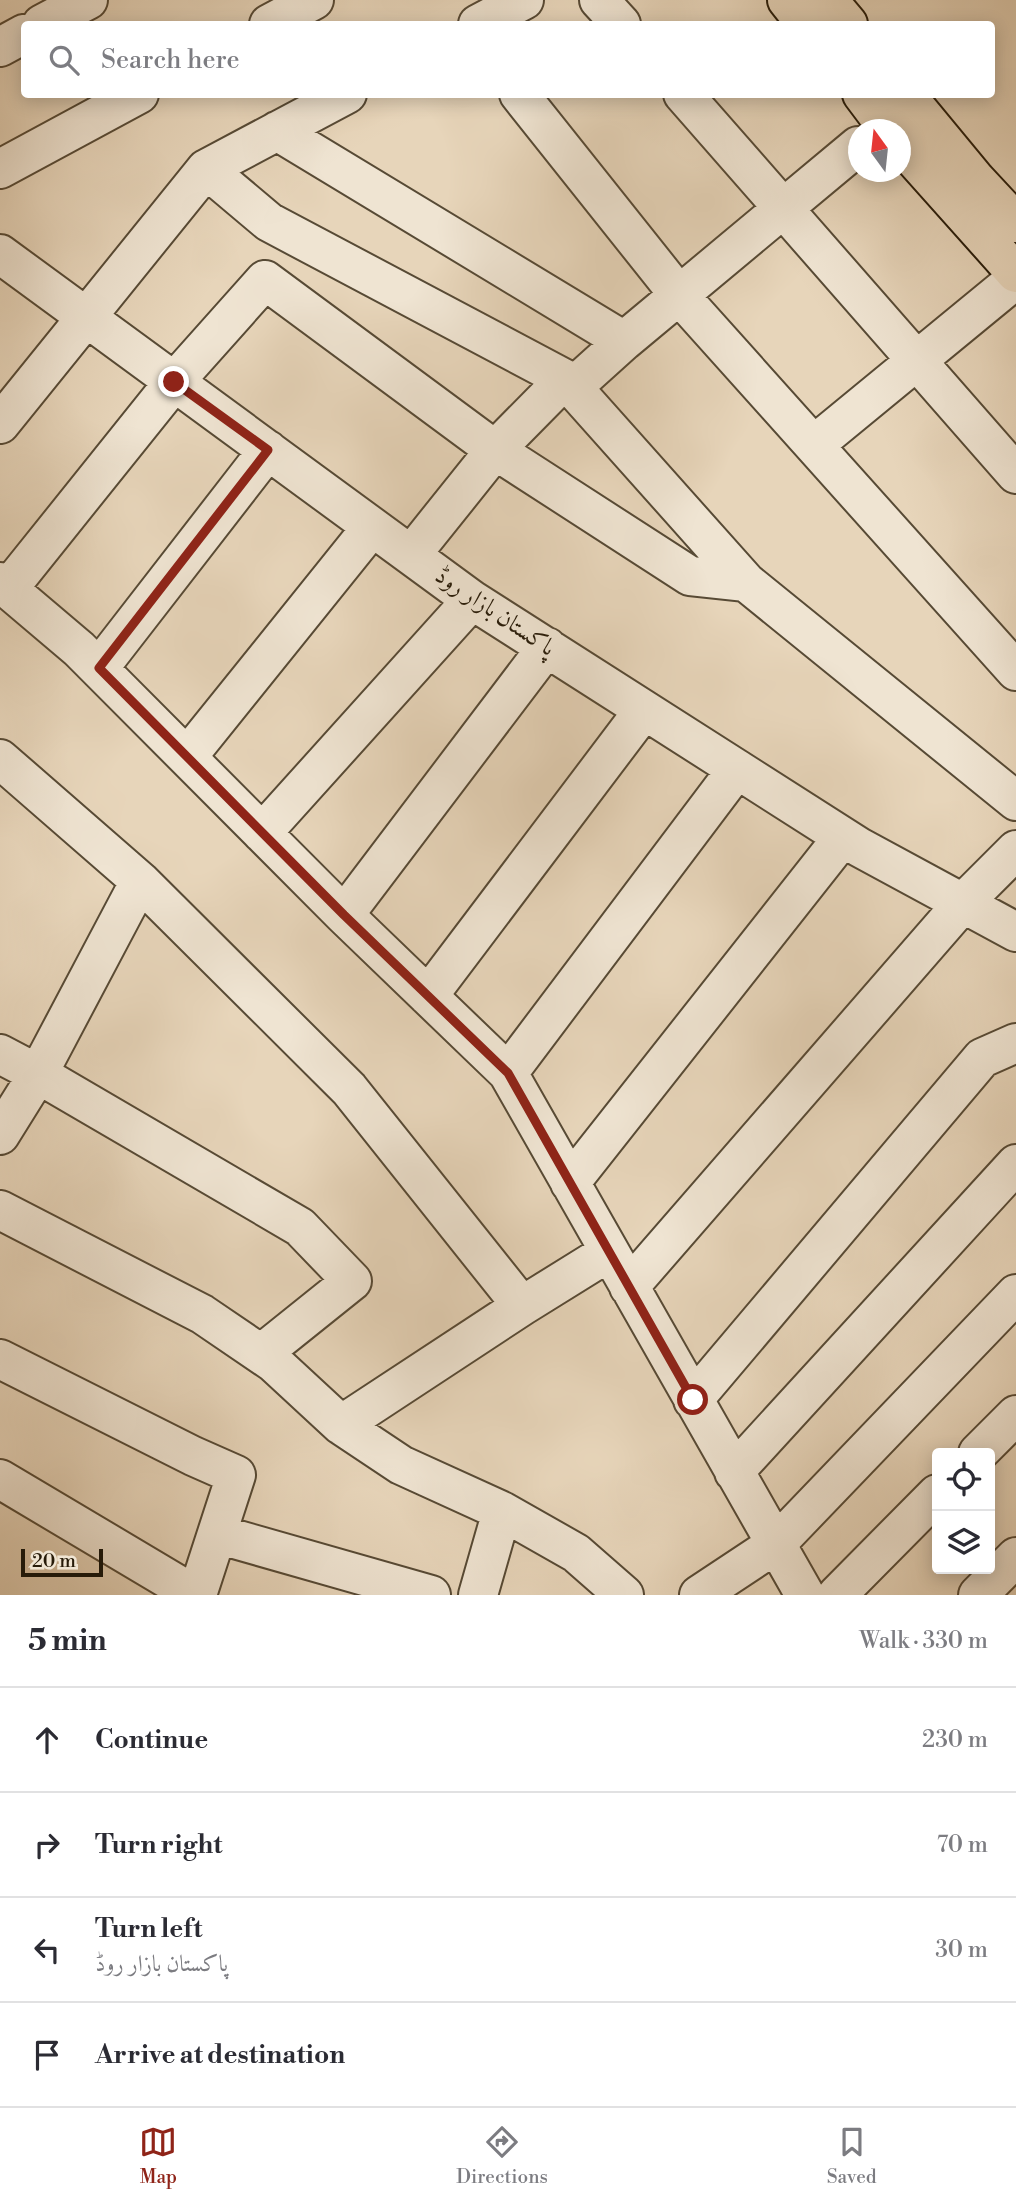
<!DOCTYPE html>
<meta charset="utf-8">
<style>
body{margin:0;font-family:"Libre Bodoni",Amiri,serif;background:#f2f2f3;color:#2b2b33}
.controls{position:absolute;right:21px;bottom:21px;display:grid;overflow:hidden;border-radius:7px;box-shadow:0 4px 18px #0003}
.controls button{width:63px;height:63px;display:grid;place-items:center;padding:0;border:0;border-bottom:2px solid #e1e1e2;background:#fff;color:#2b2b33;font:35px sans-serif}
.compass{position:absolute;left:848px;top:119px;width:63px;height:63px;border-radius:50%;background:#fff;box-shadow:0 4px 18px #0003;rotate:345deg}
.scale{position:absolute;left:21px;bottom:18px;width:82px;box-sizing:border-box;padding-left:7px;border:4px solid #271b09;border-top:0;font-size:19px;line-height:24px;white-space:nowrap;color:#271b09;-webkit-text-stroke:5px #efe4d2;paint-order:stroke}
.stop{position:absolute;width:21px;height:21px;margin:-16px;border:5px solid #8f2418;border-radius:50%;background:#fff}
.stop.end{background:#8f2418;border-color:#fff;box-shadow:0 2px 7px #0008}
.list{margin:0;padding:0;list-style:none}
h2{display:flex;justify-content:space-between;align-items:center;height:91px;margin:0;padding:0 28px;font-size:30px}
h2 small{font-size:23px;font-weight:400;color:#7c7c81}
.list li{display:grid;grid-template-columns:46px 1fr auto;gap:21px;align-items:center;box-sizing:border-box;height:105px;padding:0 28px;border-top:2px solid #e1e1e2}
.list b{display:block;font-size:26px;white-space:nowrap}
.list p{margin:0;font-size:23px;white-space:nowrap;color:#7c7c81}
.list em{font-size:23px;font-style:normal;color:#7c7c81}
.icon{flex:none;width:38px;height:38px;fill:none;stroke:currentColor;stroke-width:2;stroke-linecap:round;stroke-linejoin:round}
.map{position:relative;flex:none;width:1016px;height:1595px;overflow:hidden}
.search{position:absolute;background:#fff;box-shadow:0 4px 18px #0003;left:21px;right:21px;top:21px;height:77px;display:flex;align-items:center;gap:18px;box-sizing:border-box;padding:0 24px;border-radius:7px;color:#7c7c81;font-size:26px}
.sheet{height:511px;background:#fff}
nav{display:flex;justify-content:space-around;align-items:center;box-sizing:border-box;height:98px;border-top:2px solid #e1e1e2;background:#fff;font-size:19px;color:#7c7c81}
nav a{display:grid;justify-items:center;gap:4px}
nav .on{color:#8f2418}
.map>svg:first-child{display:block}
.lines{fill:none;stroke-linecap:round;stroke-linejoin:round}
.minor-casing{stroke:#574a35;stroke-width:42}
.major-casing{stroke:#271b09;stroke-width:42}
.minor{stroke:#efe4d2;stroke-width:38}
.major{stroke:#e7d5ba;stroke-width:38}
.route{stroke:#8f2418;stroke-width:9}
.labels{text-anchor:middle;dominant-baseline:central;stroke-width:5;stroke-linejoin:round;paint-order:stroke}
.street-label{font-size:24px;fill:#271b09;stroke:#efe4d2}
</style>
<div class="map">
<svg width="1016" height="1595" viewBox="0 0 1016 1595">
<rect width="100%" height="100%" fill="#e7d5ba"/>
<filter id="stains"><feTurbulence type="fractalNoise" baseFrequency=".00286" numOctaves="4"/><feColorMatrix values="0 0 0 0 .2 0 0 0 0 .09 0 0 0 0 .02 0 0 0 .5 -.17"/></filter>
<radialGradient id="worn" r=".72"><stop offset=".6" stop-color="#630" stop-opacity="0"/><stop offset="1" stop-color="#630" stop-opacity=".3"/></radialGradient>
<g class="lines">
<!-- minor casing -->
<g class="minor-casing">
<path id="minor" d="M599 0 621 24
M42 24 88 0
M269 24 314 0
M478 24 524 0
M0 47 24 34
M347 94 206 169 269 222 565 379 746 582 1016 801
M519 94 679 295 1016 671
M683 94 1016 474
M277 131 624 341
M0 169 139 94
M0 254 472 600 859 847 1016 932
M573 387 624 341 858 146
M0 424 206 169
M814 445 1016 279
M411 555 495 450 565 379
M0 582 79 649 344 915 508 1073 805 1595
M8 589 174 382 265 280 495 450 690 576 746 582
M99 668 268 450
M187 757 372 527
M0 759 140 881 349 1089 522 1306 609 1252
M262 833 472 600
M344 915 547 647
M428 996 644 710
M0 1054 38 1074 300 1227 352 1281 261 1354
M508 1073 737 769
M0 1135 38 1074 140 881
M570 1183 843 837
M0 1210 202 1314 274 1363 341 1425 401 1465 502 1511 576 1553 624 1595
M629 1287 963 903 1016 850
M0 1359 193 1456 236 1475 197 1595
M693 1400 982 1058 1016 1043
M341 1425 522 1306
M978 1453 1016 1415
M734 1472 1016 1164
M0 1479 195 1595
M217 1534 431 1595
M478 1595 502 1511
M699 1595 776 1544 1016 1294
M837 1595 937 1494
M978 1595 1016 1557"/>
</g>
<!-- major casing -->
<g class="major-casing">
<path id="major" d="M787 0 806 24
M828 0 848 24
M862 94 889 130
M905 94 976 180 1016 223
M900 143 1016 273"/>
</g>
<!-- minor -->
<use href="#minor" class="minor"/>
<!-- major -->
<use href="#major" class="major"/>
</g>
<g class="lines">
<!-- route -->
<path class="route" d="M174 382 268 450 99 668 344 915 508 1073 693 1400"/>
</g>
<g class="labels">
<!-- street labels -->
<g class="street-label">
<text transform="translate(495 612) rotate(34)">پاکستان بازار روڈ</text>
</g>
</g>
<rect width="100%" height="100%" filter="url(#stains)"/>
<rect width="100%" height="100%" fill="url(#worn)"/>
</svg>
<div class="controls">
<button><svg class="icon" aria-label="locate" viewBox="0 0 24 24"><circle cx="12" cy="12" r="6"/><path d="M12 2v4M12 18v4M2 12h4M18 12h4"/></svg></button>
<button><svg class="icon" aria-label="layers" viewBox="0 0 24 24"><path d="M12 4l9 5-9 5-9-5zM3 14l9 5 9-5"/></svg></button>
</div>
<svg class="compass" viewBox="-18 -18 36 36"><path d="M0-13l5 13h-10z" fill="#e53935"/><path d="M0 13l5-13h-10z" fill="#7c7c81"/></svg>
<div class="scale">20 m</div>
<div class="stop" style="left:693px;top:1400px"></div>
<div class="stop end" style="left:174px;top:382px"></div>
<div class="search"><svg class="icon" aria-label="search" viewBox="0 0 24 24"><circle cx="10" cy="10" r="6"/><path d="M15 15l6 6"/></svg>Search here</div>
</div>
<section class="sheet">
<h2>5 min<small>Walk · 330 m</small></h2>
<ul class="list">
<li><svg class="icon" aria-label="ahead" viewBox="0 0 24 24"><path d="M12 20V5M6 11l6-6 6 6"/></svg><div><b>Continue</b></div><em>230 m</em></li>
<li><svg class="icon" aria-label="right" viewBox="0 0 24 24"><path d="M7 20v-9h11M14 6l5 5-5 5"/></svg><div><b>Turn right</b></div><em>70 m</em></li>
<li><svg class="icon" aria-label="left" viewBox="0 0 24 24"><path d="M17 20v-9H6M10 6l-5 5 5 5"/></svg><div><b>Turn left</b><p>پاکستان بازار روڈ</p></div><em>30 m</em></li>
<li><svg class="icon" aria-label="arrive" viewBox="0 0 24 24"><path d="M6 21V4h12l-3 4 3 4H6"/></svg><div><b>Arrive at destination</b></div></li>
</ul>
</section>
<nav>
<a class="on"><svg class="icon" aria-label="map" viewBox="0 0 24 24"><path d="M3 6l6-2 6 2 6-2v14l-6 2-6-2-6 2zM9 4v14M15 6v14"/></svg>Map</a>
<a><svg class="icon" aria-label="directions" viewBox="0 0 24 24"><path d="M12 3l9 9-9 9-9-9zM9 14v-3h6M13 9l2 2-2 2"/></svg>Directions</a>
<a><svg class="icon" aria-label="saved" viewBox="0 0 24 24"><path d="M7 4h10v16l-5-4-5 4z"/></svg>Saved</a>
</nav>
